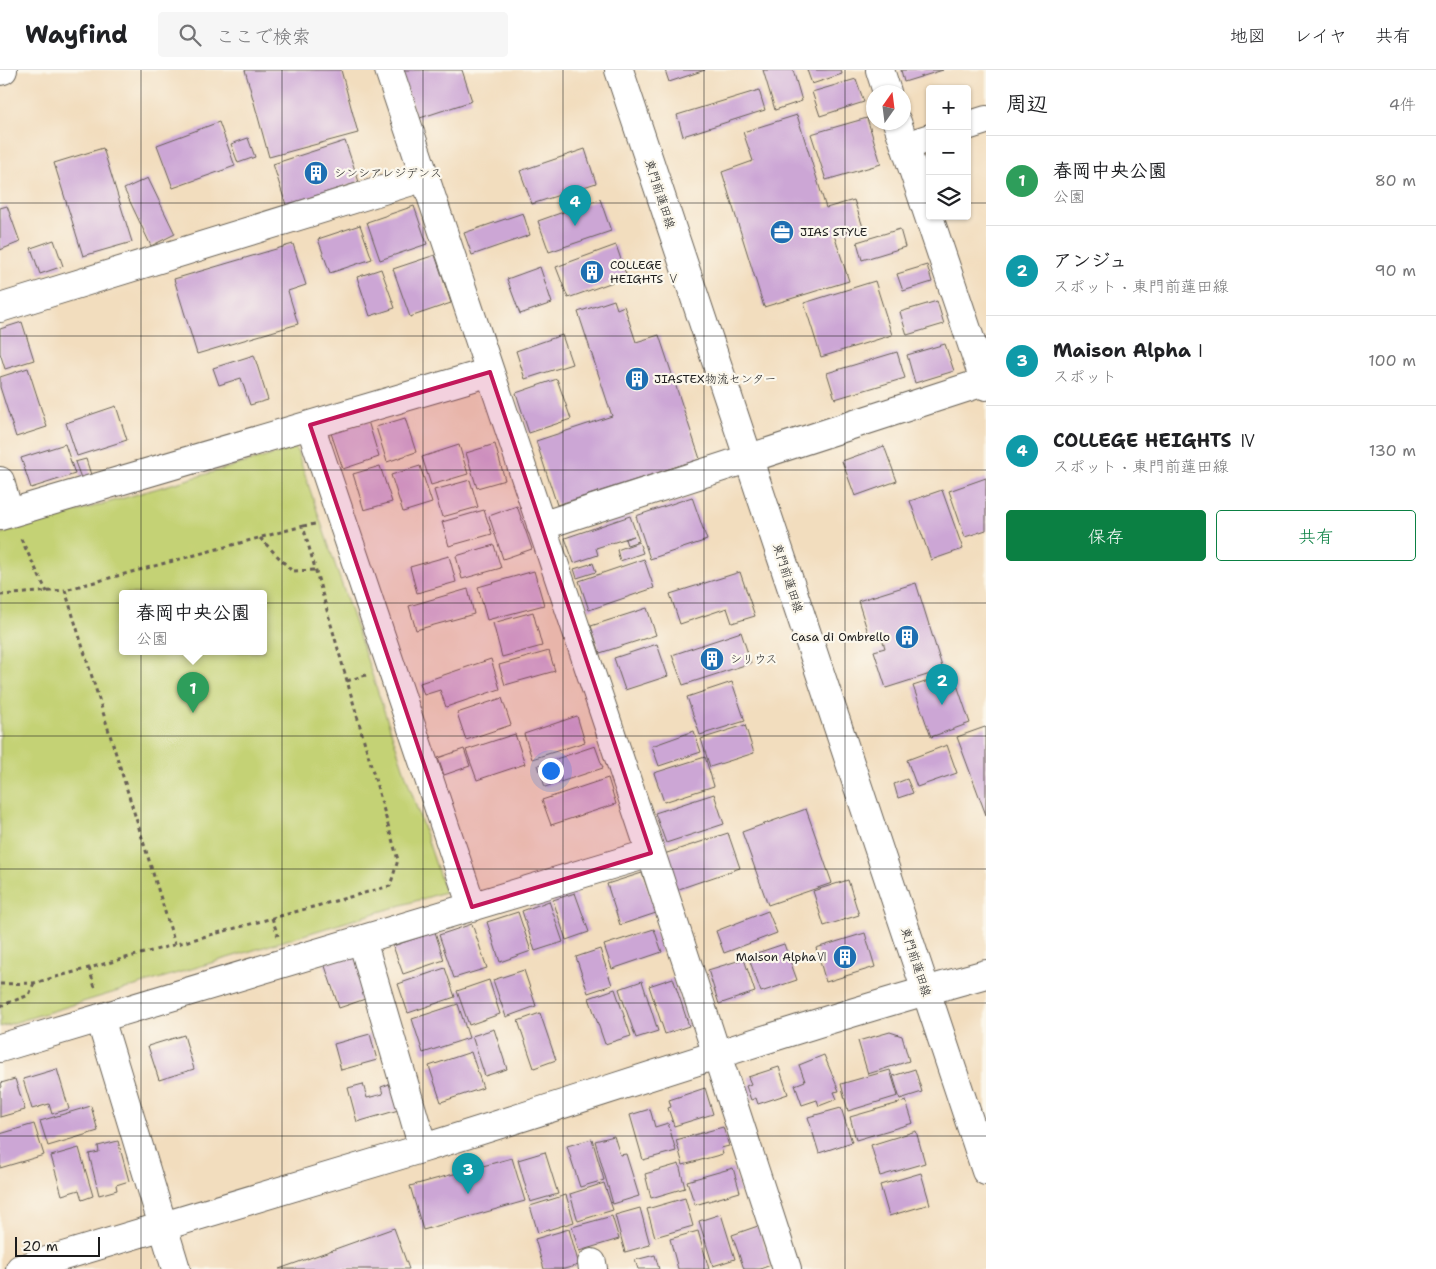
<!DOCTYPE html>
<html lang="ja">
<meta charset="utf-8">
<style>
body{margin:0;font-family:"Shantell Sans","Klee One",sans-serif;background:#f6f6f6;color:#202124}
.controls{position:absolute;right:15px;top:15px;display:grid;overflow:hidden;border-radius:5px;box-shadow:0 1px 4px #0004}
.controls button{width:45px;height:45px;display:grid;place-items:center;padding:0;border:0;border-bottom:1px solid #e0e0e0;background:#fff;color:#202124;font:25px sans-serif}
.compass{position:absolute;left:866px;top:15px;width:45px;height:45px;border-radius:50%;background:#fff;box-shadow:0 1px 4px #0004;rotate:14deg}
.scale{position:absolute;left:15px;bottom:12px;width:85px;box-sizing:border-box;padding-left:5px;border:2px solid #1c1c1c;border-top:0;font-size:14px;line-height:18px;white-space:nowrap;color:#1c1c1c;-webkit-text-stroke:4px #fbf7ec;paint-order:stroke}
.you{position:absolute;left:550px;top:700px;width:18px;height:18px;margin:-12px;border:4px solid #fff;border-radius:50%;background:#1a73e8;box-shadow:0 0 0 8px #1a73e833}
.badge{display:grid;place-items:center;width:32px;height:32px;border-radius:50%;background:#0b8043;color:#fff;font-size:16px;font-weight:700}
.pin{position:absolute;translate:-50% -41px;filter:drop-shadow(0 1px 2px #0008)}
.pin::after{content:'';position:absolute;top:26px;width:18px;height:15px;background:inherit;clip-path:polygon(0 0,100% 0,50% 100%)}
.popup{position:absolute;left:119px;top:520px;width:148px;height:65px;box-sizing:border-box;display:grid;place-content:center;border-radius:5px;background:#fff;filter:drop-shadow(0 1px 4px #0005);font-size:16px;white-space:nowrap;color:#757577}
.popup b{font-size:19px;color:#202124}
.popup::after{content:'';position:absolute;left:50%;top:100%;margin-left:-10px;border:10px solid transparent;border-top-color:#fff}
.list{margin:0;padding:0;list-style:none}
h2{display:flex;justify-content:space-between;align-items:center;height:65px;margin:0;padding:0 20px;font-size:21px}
h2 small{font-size:16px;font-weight:400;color:#757577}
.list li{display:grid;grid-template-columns:32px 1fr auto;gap:15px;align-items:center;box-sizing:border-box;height:90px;padding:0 20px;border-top:1px solid #e0e0e0}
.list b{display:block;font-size:19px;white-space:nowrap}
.list p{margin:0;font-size:16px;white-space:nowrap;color:#757577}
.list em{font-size:16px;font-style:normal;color:#757577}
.actions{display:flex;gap:10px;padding:15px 20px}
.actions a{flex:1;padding:11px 0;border:1px solid #0b8043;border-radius:5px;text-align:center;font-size:18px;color:#0b8043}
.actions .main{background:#0b8043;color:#fff}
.icon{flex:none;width:28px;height:28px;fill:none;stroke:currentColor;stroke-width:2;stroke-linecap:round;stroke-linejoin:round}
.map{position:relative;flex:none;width:986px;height:1199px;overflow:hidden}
header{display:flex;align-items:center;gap:30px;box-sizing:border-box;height:70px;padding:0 25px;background:#fff;border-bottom:1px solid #e0e0e0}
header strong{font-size:24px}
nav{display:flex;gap:28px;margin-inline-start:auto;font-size:18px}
.search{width:350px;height:45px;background:#f6f6f6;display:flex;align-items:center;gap:12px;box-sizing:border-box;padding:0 18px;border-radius:5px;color:#757577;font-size:19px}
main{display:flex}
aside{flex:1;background:#fff}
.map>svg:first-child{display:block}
.green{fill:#c4d274;stroke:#707748;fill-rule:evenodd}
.building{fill:#cca6d5}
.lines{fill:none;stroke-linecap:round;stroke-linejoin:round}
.minor-casing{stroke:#676055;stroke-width:30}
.major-casing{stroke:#676055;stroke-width:30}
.path{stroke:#676055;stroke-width:3;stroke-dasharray:4 4;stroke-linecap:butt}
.minor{stroke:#fff;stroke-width:28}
.major{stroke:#fff;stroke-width:28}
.marked{fill:#c2185b;fill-opacity:0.2;stroke:#c2185b;stroke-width:4;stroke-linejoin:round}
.grid{fill:none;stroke:#1c1c1c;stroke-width:1;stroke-opacity:0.55}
.labels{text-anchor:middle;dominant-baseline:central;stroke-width:4.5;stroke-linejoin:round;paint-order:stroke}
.poi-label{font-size:12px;fill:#1c1c1c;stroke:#fbf7ec;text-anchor:start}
.street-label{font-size:12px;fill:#1c1c1c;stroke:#fbf7ec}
</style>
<header>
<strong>Wayfind</strong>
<div class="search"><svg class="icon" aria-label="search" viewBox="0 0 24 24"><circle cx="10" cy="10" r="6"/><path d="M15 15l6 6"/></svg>ここで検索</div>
<nav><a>地図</a><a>レイヤ</a><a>共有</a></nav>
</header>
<main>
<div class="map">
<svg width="986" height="1199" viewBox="0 0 986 1199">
<rect width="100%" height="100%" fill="#fbf7ec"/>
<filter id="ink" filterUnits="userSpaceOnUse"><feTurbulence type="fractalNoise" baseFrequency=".02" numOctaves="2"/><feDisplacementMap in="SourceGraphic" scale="10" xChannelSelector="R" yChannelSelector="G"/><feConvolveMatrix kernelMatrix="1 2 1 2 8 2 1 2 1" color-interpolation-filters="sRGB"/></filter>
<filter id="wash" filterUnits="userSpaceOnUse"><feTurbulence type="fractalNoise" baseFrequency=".0096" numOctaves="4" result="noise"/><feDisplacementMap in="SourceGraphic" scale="20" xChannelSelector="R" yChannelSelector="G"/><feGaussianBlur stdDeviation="1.12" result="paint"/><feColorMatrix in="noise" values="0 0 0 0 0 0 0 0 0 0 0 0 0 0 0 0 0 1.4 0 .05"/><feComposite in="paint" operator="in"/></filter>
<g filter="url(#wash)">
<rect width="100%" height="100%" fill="#f2ddbe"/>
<!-- green -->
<path class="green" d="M296 378 445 822 0 957V464ZM123 524H263V582H123Z"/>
<g id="blocks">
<!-- building -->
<path class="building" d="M245 0H341L358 63 269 87Z
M400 0H462L472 31 417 49Z
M665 0H705L669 12Z
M763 0H793L802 31 775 40Z
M807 0H841L842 4 812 14Z
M901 0H943L904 12Z
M856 9 864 32 820 46 812 22Z
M759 20 765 40 683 66 677 45Z
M797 45 826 138 854 130 863 157 834 165 849 211 764 237 722 102 753 91 743 62Z
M867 48 881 94 826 110 811 64Z
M219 52 235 96 173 118 157 75Z
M248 68 255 87 238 93 231 74Z
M345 71 359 112 286 135 273 94Z
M103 78 132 172 83 186 54 93Z
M585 79 596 113 532 134 520 101Z
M148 108 175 164 151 176 124 119Z
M600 129 611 161 549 182 538 151Z
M7 136 20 172 0 180V138Z
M414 136 427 174 380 190 367 152Z
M523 143 530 165 472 185 464 163Z
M360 155 372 189 330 203 318 169Z
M900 159 905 177 862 190 857 172Z
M54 170 63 196 40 204 31 178Z
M293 174 306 215 288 221 298 254 197 284 174 209Z
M616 175 627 207 568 228 556 197Z
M435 185 451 233 410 247 393 199Z
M927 195 932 212 903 221 897 204Z
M540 197 552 233 520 244 507 209Z
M381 199 395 238 370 246 357 207Z
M875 211 892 265 821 287 804 233Z
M614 230 617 239 624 236 636 272 659 265 700 389 557 435 536 371 612 346 578 242Z
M937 231 944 254 907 265 900 242Z
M22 252 34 290 5 299 0 283V259Z
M562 265 572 294 525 309 516 281Z
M945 274 954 301 915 313 907 285Z
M897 282 905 308 835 329 827 303Z
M254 285 268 330 250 335 241 308 219 315 213 298Z
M28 298 47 357 16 367 0 317V307Z
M557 309 571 349 529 363 516 323Z
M116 336 127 370 77 386 66 353Z
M405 348 416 382 387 392 376 357Z
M368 351 379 387 343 399 331 363Z
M65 374 75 404 31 418 21 388Z
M495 374 505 410 477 418 466 383Z
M459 375 468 404 431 415 422 387Z
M884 376 897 411 855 426 842 391Z
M86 389 91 405 81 408 75 392Z
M380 396 392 432 364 440 353 404Z
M420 396 432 433 403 442 391 405Z
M986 408V460L965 467 949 421Z
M470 410 478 437 442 447 434 420Z
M942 420 963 479 931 490 910 431Z
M692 427 707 470 650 489 636 446Z
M517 436 532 479 503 489 489 446Z
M484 440 492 464 449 476 442 452Z
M630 446 639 471 627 475 625 469 634 466 596 478 598 485 574 493 565 468Z
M639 472 643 483 620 491 617 480Z
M494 475 501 498 462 509 456 486Z
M449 486 456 512 417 523 410 497Z
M644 489 654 518 589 540 579 511Z
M593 493 596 502 577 508 574 499Z
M534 501 544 535 487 550 478 517Z
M740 502 755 546 732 553 727 538 680 554 670 524Z
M916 513 943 600 886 618 874 581 885 578 881 565 870 569 858 531Z
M468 519 474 544 416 560 409 536Z
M647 538 656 565 600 583 591 556Z
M533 542 542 576 502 587 493 553Z
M741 562 751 593 683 615 672 585Z
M657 574 668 606 625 620 614 588Z
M549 581 555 601 505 615 499 595Z
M491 589 500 619 446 637 440 620 424 625 420 613Z
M953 603 970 653 931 667 913 616Z
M732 612 745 651 700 665 687 627Z
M502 628 511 655 466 670 457 643Z
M577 646 585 672 532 689 524 664Z
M745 655 754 683 710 697 701 669Z
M985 657 986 658V745L957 667Z
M694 661 701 682 659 696 652 676Z
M515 664 525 694 477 710 466 680Z
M947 675 957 703 917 717 907 690Z
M595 676 603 698 545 717 538 695Z
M464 679 470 696 444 705 438 688Z
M705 687 714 716 664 732 654 703Z
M608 708 616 734 551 755 542 730Z
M907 709 913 723 898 728 894 714Z
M714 724 724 754 666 773 655 743Z
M806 739 832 813 768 835 742 762Z
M728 763 740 798 676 820 664 784Z
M642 803 656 843 620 855 607 814Z
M848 810 859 845 824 856 813 821Z
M575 823 589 862 566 870 553 830Z
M549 831 563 872 535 881 522 841Z
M768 841 777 863 724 883 716 861Z
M518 842 531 881 500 892 487 852Z
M472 854 487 898 454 908 439 865Z
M654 859 662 882 612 899 604 875Z
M435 862 444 890 403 904 393 876Z
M865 863 875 897 826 912 816 878Z
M784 874 797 910 761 922 748 886Z
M600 879 612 915 588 923 576 887Z
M355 883 371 927 339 938 324 893Z
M744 889 755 922 719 934 708 900Z
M445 898 455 927 408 943 398 914Z
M524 900 536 936 506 947 493 910Z
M673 908 689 956 665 964 649 916Z
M489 910 500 944 469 955 457 921Z
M642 911 658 961 636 968 619 919Z
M615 919 631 966 605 974 589 928Z
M458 934 469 968 423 983 412 949Z
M540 943 556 990 534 998 518 951Z
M494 959 507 999 485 1006 472 966Z
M890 962 902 966 909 991 868 1004 858 971Z
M370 964 377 990 341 1000 334 974Z
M184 965 194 999 159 1010 148 976Z
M471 982 483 1018 441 1032 429 996Z
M824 985 839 1021 834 1022 837 1029 819 1036 817 1030 802 1035 795 1015 805 1011 799 995Z
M779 997 788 1024 758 1034 756 1028 751 1030 746 1016 751 1014 748 1007Z
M57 999 69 1039 52 1044 49 1034 32 1039 23 1009Z
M915 999 922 1022 900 1029 893 1006Z
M890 1000 898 1026 848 1041 841 1014Z
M15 1009 25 1040 0 1047V1018L2 1017 1 1013Z
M395 1012 402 1039 357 1052 348 1018 363 1014 367 1028 383 1024 381 1017Z
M705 1018 713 1044 674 1056 668 1038 671 1037 669 1030Z
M906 1031 913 1053 856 1070 850 1047Z
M91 1036 98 1061 48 1076 40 1051Z
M841 1038 852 1072 819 1083 808 1047Z
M650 1039 655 1057 668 1053 676 1081 643 1090 630 1045Z
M34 1054 44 1085 0 1098V1064Z
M723 1057 729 1076 721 1078 723 1084 683 1095 676 1070Z
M916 1061 925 1093 880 1106 871 1075Z
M614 1066 620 1085 626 1084 639 1126 613 1134 595 1071Z
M592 1069 604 1110 580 1117 567 1076Z
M118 1071 129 1111 116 1115 117 1120 99 1125 89 1084 99 1082 98 1076Z
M79 1078 93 1126 82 1130 79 1120 62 1125 51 1086Z
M545 1082 558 1124 530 1132 518 1090Z
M512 1088 525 1131 423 1160 410 1116Z
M679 1094 685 1118 651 1128 645 1104Z
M733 1098 740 1122 695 1135 687 1111Z
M921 1103 930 1134 889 1146 880 1115Z
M604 1113 613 1140 578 1151 570 1124Z
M566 1125 574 1152 538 1163 530 1136Z
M685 1128 693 1156 655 1167 647 1139Z
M640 1138 650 1175 625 1182 615 1145Z
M721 1144 735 1189 713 1196 699 1151Z
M612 1146 619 1169 579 1181 572 1157Z
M758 1156 771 1195 760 1199H744L732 1165Z
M394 1158 409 1199H279Z
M569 1159 579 1195 564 1199H544L535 1169Z
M698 1161 709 1199H678L670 1169Z
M655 1185 659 1199H638L635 1190Z"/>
</g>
</g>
<g filter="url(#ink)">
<use href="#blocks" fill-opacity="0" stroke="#676055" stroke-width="1"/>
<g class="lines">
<!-- minor casing -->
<g class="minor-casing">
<path id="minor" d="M389 0 651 783 787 1199
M880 0 887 22
M0 1 3 0
M897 52 986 316
M967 56 986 50
M905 76 930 68
M0 238 425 107
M310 355 472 837
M0 411 9 443
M0 446 490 302
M541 456 984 312
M362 870 423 1078
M100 948 176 1199
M0 978 651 783
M592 1193 593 1199
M20 1199C154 1158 289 1119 424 1078 611 1020 797 956 986 904"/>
</g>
<!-- major casing -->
<g class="major-casing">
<path id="major" d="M619 0 986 1101"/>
</g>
<!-- path -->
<path class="path" d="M303 456 315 454
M260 468 292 501 316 500
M21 469 47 522
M0 525 65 520
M347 611 366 605
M272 848 278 866
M89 898 96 921
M0 914 34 913 390 816 398 790 303 456 65 520 175 874
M0 936 29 925 34 913"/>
<!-- minor -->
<use href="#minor" class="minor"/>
<!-- major -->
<use href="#major" class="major"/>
</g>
</g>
<!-- marked area -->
<path class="marked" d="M490 302 651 783 472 837 310 355Z"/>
<!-- grid -->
<path class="grid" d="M141 0V1199M282 0V1199M423 0V1199M563 0V1199M704 0V1199M845 0V1199M0 133H930M967 133H986M0 266H986M0 400H986M0 533H986M0 666H986M0 799H986M0 933H986M0 1066H986"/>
<!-- icons -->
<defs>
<g id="building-disc" transform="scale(1.25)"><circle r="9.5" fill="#1f6fb2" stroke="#fbf7ec"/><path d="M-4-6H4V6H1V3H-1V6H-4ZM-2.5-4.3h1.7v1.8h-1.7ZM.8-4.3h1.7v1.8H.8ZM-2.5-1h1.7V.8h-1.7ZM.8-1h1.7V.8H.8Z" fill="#fff"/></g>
<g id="office-disc" transform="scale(1.25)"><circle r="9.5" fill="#1f6fb2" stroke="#fbf7ec"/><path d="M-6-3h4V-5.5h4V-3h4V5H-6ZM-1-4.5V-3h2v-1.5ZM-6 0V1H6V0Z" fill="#fff"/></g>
</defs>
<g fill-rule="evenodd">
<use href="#building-disc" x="316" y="103"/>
<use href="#office-disc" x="782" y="162"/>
<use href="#building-disc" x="592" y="202"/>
<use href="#building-disc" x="637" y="309"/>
<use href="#building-disc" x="907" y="567"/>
<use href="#building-disc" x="712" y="589"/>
<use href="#building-disc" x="845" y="887"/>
</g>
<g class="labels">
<!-- poi labels -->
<g class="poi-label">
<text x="334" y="103">シンシアレジデンス</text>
<text x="800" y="162">JIAS STYLE</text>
<text x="610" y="195">COLLEGE<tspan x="610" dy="14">HEIGHTS Ⅴ</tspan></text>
<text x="654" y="309">JIASTEX物流センター</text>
<text x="890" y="567" text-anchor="end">Casa di Ombrello</text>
<text x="730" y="589">シリウス</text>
<text x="828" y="887" text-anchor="end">Maison AlphaⅥ</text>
</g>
<!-- street labels -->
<g class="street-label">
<text transform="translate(660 124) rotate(72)">東門前蓮田線</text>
<text transform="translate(788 508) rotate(72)">東門前蓮田線</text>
<text transform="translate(916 892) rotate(72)">東門前蓮田線</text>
</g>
</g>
</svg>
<div class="controls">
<button>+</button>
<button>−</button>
<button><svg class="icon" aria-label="layers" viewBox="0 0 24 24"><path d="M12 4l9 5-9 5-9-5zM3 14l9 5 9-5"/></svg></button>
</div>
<svg class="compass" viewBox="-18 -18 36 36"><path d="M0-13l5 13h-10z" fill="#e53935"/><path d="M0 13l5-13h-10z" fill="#757577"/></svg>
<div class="scale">20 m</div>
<div class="you"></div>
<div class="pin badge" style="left:193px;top:643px;background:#2e9e5b">1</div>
<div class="popup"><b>春岡中央公園</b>公園</div>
<div class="pin badge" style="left:942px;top:635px;background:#0f9aa8">2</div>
<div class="pin badge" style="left:468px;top:1124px;background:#0f9aa8">3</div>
<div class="pin badge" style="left:575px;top:156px;background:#0f9aa8">4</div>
</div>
<aside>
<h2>周辺<small>4件</small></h2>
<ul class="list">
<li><span class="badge" style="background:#2e9e5b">1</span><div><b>春岡中央公園</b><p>公園</p></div><em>80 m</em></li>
<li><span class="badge" style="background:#0f9aa8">2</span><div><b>アンジュ</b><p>スポット · 東門前蓮田線</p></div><em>90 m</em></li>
<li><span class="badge" style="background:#0f9aa8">3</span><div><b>Maison AlphaⅠ</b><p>スポット</p></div><em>100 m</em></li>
<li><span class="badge" style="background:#0f9aa8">4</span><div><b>COLLEGE HEIGHTS Ⅳ</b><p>スポット · 東門前蓮田線</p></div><em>130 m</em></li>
</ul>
<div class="actions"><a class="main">保存</a><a>共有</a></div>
</aside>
</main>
